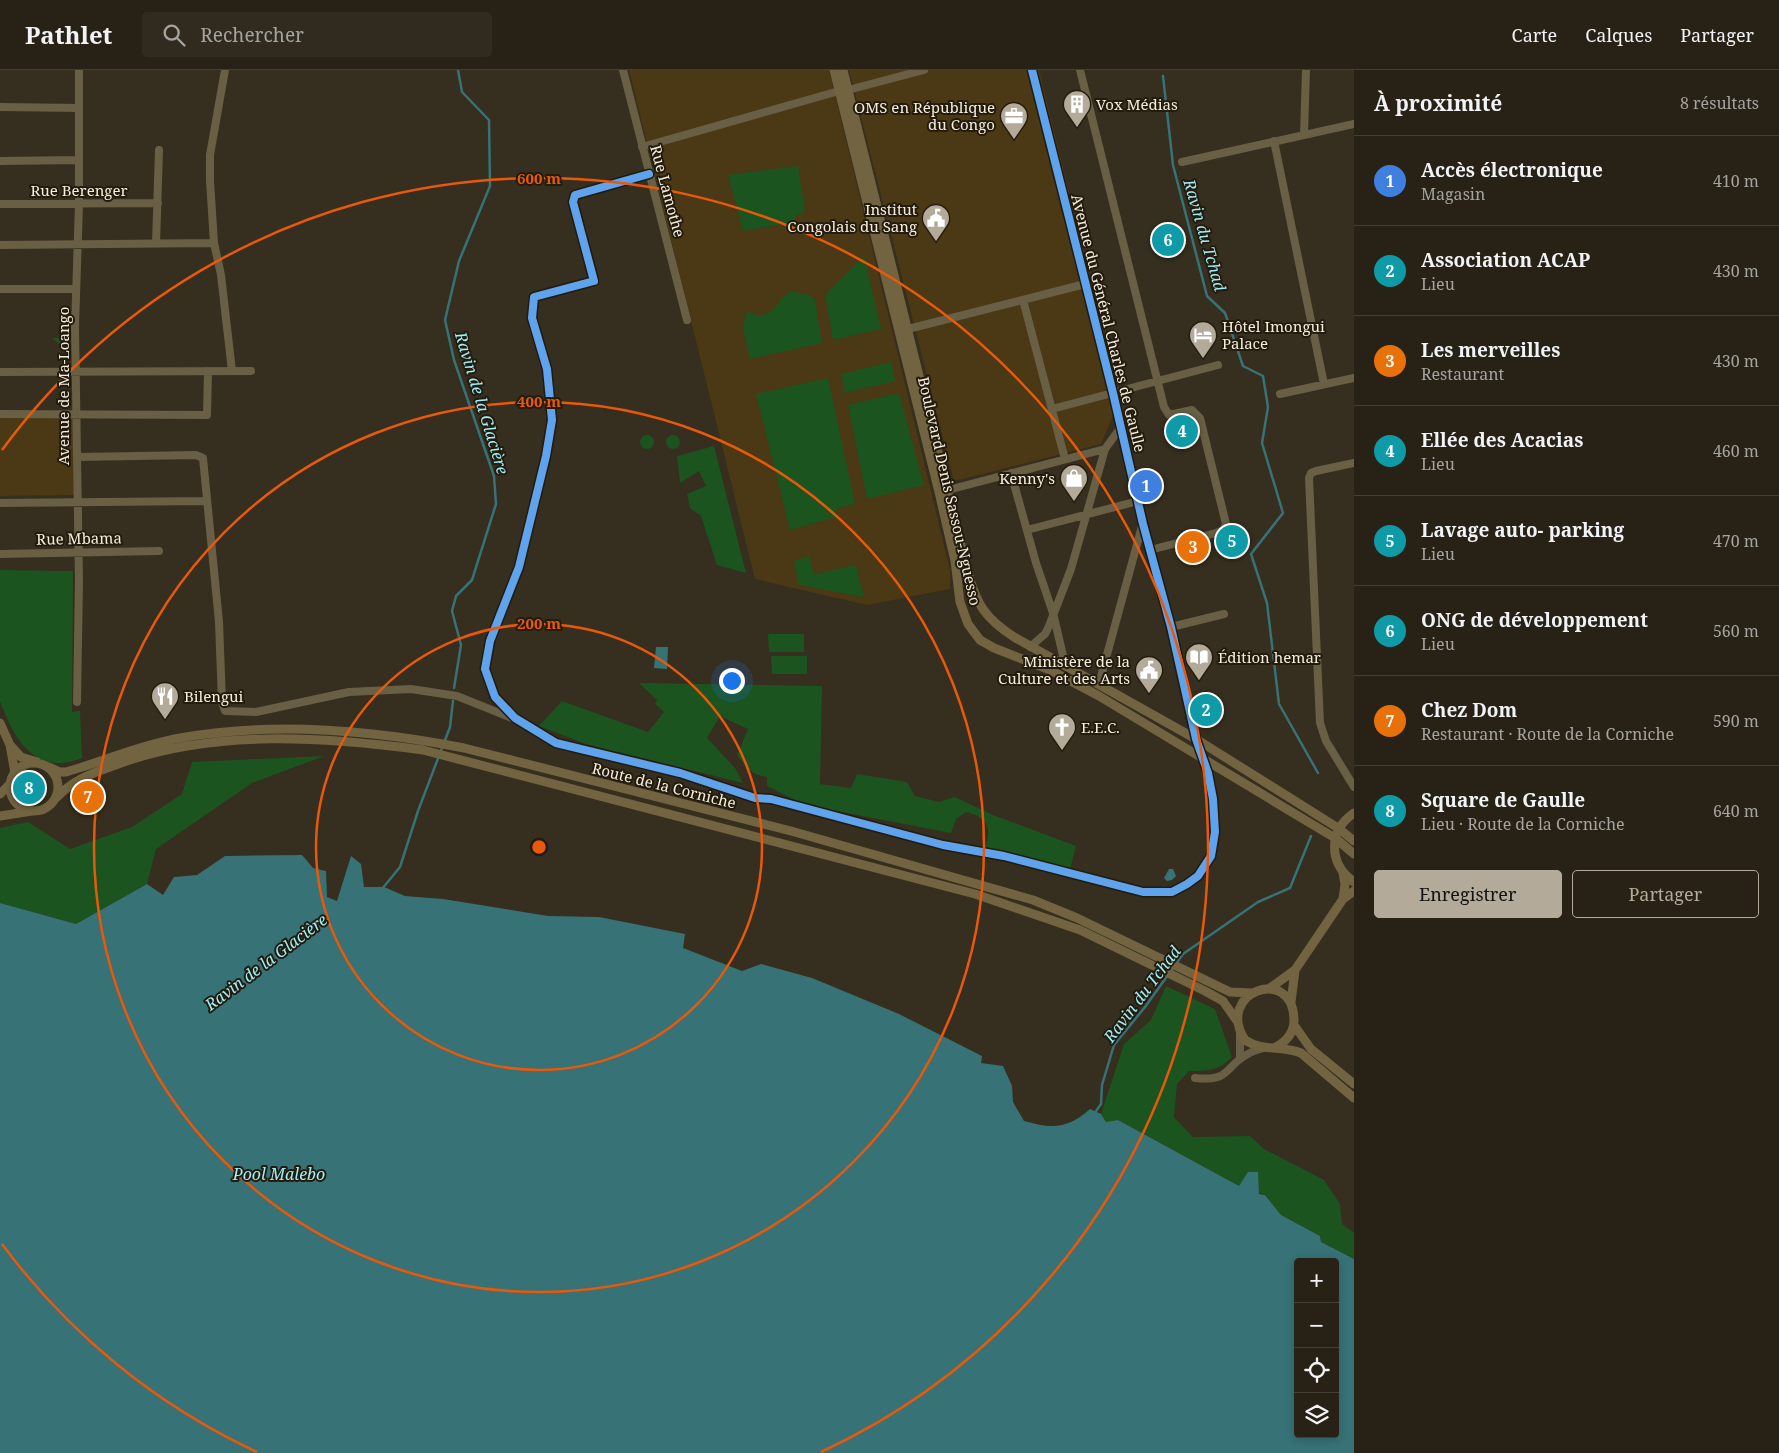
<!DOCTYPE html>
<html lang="fr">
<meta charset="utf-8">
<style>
body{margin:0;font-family:"Noto Serif",serif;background:#302a1f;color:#f1f3f6}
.controls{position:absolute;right:15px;bottom:15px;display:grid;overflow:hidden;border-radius:5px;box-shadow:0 2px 8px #0003}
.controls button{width:45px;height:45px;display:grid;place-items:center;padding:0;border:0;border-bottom:1px solid #443f35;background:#282216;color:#f1f3f6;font:25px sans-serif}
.you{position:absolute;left:731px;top:610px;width:18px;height:18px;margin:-12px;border:4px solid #fff;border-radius:50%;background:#1a73e8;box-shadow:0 0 0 8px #1a73e833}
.badge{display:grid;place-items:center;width:32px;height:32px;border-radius:50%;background:#b3aa99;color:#fff;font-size:16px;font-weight:700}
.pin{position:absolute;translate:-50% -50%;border:2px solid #fff;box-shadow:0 1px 5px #0006}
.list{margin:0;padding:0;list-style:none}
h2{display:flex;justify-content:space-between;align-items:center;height:65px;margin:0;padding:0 20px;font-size:21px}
h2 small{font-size:16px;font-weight:400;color:#a5a4a1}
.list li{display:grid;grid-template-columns:32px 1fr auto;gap:15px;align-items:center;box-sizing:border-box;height:90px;padding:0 20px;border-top:1px solid #443f35}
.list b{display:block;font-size:19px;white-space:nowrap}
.list p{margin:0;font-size:16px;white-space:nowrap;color:#a5a4a1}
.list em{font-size:16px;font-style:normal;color:#a5a4a1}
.actions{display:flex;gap:10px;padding:15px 20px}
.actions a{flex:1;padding:11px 0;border:1px solid #b3aa99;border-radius:5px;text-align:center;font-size:18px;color:#b3aa99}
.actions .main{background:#b3aa99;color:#111}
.icon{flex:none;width:28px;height:28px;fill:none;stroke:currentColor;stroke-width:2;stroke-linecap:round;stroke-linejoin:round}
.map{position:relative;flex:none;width:1354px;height:1383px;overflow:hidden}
header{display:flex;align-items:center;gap:30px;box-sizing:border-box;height:70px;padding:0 25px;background:#282216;border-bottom:1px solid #443f35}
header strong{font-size:24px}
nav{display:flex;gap:28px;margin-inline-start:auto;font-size:18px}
.search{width:350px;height:45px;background:#302a1f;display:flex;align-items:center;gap:12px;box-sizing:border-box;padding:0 18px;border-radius:5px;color:#a5a4a1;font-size:19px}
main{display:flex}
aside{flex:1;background:#282216}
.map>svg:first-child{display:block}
.built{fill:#4a3914}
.green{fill:#1c541f}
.water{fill:#377276;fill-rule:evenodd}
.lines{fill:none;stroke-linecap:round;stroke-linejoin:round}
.stream{stroke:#377276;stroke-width:2.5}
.minor{stroke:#695f45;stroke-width:8}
.major{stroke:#726440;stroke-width:9}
.cycleway-casing{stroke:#221b0e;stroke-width:11}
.cycleway{stroke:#60a3ed;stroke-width:8}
.ring{fill:none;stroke:#e8590c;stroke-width:2.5}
.labels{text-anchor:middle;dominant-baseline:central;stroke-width:4;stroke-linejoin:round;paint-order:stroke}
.poi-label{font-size:15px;fill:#f6eddb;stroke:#221b0e;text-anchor:start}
.street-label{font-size:15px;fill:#f6eddb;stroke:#221b0e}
.water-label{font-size:16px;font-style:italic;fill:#9feff8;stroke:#221b0e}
.centre{fill:#e8590c;stroke:#221b0e;stroke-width:2.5}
.ring-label{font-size:15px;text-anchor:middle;font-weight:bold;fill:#e8590c;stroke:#221b0e;stroke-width:4;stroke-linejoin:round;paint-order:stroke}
</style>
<header>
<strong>Pathlet</strong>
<div class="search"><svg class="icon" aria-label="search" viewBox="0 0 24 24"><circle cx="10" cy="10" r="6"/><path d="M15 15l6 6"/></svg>Rechercher</div>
<nav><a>Carte</a><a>Calques</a><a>Partager</a></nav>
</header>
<main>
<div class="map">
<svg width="1354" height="1383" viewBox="0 0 1354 1383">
<rect width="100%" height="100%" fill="#362e1e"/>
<!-- built -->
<path class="built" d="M629 0H829L950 500V519L867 535 755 509Z
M849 0H1039L1120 329 1101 374 954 411Z
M0 347H74V425L0 426Z"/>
<!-- green -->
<path class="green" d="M798 96 805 142 796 145 795 152 743 161 728 105Z
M864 186 881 259 833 270 825 225Z
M791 221 809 225 815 230 822 273 750 289 743 258 747 241C772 255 775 230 791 221Z
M52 268H69V282Z
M891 292 895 311 845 323 841 304Z
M828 308 855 434 837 438 835 447 790 460 756 324Z
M899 323 924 415 867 429 848 335Z
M640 372a7 7 0 1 1 14 0a7 7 0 1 1-14 0Z
M666 372a7 7 0 1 1 14 0a7 7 0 1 1-14 0Z
M714 376 746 503 717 495 701 446 690 438 687 424 706 416 699 401 680 413 677 386Z
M809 486 814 504 856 495 864 527 799 515 794 491Z
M0 500 73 501 72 642 80 641 82 688C36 707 14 670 0 631Z
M768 564H804V582H769Z
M771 586H807V604H772Z
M639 613 822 616 820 714 851 718 857 704 907 712 915 726 939 732 955 727 993 745 1076 776 1070 799 985 778C992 757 988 747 966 742L956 749 951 763 805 735 767 716V707C752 705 746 697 737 685L748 659 720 646 707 668 735 698 743 713 586 674 539 656 562 631 648 662 664 642 655 634 657 630Z
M324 686 252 713 156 779 147 814 76 854 0 833V758L28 752 70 779 132 757 182 724 192 692Z
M1166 916 1215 939 1232 987C1219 1001 1207 1001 1189 1001L1177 1014 1174 1047 1193 1067 1250 1066 1264 1079 1324 1110 1340 1134 1342 1154 1354 1163V1189L1321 1172 1320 1166 1281 1145 1265 1125 1239 1116 1118 1050 1106 1052 1101 1044 1124 974 1151 950Z"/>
<!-- water -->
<path class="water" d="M656 577H668L667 599 654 598Z
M302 785 313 798 326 801 327 827 337 831 351 786 361 794 364 817H384L405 826 443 829 548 846 599 847 685 864 683 878 742 901 761 894 812 908 899 944 982 986 981 993 1003 996 1012 1016 1013 1032 1024 1051C1052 1059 1068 1059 1090 1039L1101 1044 1106 1052 1118 1050 1239 1116 1248 1102H1258L1259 1124 1265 1125 1281 1145 1320 1166 1321 1172 1354 1189V1383H0V833L76 854 147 814 163 825 174 807 197 805 225 786ZM1298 1192H1335V1364H1298Z
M1169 799H1173L1176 806 1172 810 1167 811 1164 808Z"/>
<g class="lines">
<!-- stream -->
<path class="stream" d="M1163 6 1173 95 1207 226 1225 243 1243 296 1263 306 1268 337 1262 373 1283 443 1251 484 1267 533 1279 634 1318 703
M454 618 461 575 452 541 456 526 472 510 496 434 494 406 454 290 445 250 459 191 490 116 489 50 462 22 458 0
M382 819 400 797 418 741 450 657 453 631
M1094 1044 1101 1034 1102 1015 1114 975 1145 937 1183 884 1258 832 1290 818 1311 766"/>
<!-- minor -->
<path class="minor" d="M225 0 210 85V111L214 173 221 205 232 301
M623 0 687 250
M1080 0 1164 337 1169 345 1192 340 1200 348 1226 454 1223 460 1216 463 1150 480
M848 20 924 0
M0 37 79 38
M1304 65 1306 0
M1274 71 1324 314
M642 77 839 21
M0 91 78 90
M1182 92 1354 54
M649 104 575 125 573 132 594 211 534 227 532 248 547 299 552 350 546 386 519 497 490 571 485 599 495 627 515 648 556 673 680 703 755 728 771 729 943 775 1004 786 1143 822H1172L1187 814 1198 806 1211 786 1215 762 1213 729 1208 703 1196 669 1171 557 1143 454 1113 323 1032 0
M0 134 158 133
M156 174 159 80
M0 175 214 173
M0 219H76
M1023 230 1065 389
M904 260 1085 214
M0 302 251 301
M1280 324 1354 308
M1052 339 1218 295
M0 344 207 345 208 301
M77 387 196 385 203 388 219 552 222 632 225 641 256 642 349 622 411 619 457 626 512 648
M1354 393 1316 401 1311 403 1309 408 1320 653 1326 671 1354 717
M1011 403 1036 493 1053 543 1065 594
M948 420 1105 379
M0 433 206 431
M1027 460 1138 431
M0 484 159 481
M1171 557 1224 544
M1030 577 1045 564 1049 556 1071 499 1105 379 1121 357
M1099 614 1142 456
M77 632 79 511 75 257 79 134V0
M1240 989V962
M1195 1008C1232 1012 1224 996 1248 984 1252 981 1258 980 1263 978"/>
<!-- major -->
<path class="major" d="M834 0 939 422 955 491 960 532 968 554 980 570 994 578 1050 600 1099 626 1335 768 1354 784
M843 0 968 503C977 535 985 548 1014 567L1196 669 1338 758 1354 771
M0 653 10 675 15 703
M10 675 21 687 37 692
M10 717a24 24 0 1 1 48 0a24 24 0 1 1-48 0Z
M49 697 60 702H66C105 691 140 675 180 668 273 651 372 660 464 678L791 761 1033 830 1077 848 1230 922 1252 923
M0 724 10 714
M55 729C76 707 94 703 121 693 216 659 324 667 423 680L975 824 1080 860 1205 921 1223 931 1237 951
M1354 743C1328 761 1328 793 1354 812
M0 746 32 741
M1343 803 1345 814 1343 829
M1270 918 1295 900 1343 829 1354 821
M1291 932 1295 900
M1294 955 1311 979 1354 1014
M1276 977C1287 971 1294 963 1294 950 1293 894 1214 922 1245 970 1263 982 1282 975 1301 983L1354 1028"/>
<!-- cycleway casing -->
<g class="cycleway-casing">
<path id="cycleway" d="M649 104 575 125 573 132 594 211 534 227 532 248 547 299 552 350 546 386 519 497 490 571 485 599 495 627 515 648 556 673 680 703 755 728 771 729 943 775 1004 786 1143 822H1172L1187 814 1198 806 1211 786 1215 762 1213 729 1208 703 1196 669 1171 557 1143 454 1113 323 1032 0"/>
</g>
<!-- cycleway -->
<use href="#cycleway" class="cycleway"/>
</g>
<!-- distance rings -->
<g class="ring">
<circle cx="539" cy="777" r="223"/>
<circle cx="539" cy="777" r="445"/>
<path d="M257 1382A668 668 0 0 1 2 1174M2 380A668 668 0 1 1 821 1382"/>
</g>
<!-- icons -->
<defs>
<g id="building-pin" transform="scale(1.4375)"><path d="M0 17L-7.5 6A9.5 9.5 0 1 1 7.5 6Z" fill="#b3aa99" stroke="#221b0e"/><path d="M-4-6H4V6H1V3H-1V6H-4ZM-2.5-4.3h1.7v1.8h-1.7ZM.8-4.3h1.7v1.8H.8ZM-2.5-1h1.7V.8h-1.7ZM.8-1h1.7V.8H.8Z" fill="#fff"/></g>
<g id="office-pin" transform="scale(1.4375)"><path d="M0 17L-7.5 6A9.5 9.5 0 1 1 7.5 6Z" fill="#b3aa99" stroke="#221b0e"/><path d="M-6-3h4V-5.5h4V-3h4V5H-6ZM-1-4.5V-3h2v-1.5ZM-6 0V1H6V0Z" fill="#fff"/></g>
<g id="civic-pin" transform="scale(1.4375)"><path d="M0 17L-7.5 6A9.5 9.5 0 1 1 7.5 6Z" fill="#b3aa99" stroke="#221b0e"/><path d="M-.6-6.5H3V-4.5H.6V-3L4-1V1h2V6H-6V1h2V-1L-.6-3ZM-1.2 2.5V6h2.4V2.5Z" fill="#fff"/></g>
<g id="hotel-pin" transform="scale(1.4375)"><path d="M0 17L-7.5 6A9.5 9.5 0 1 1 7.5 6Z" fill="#b3aa99" stroke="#221b0e"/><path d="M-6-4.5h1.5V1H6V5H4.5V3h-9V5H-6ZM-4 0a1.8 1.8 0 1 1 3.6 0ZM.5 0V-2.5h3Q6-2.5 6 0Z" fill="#fff"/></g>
<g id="shop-pin" transform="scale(1.4375)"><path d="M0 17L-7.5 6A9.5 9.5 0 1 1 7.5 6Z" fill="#b3aa99" stroke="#221b0e"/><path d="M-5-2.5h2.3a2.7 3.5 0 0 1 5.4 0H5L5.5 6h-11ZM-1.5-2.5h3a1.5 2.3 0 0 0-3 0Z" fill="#fff"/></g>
<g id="library-pin" transform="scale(1.4375)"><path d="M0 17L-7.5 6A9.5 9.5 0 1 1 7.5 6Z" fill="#b3aa99" stroke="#221b0e"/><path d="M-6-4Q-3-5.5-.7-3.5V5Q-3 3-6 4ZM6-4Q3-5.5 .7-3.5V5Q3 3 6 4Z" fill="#fff"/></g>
<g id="restaurant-pin" transform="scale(1.4375)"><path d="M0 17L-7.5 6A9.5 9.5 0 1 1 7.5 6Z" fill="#b3aa99" stroke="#221b0e"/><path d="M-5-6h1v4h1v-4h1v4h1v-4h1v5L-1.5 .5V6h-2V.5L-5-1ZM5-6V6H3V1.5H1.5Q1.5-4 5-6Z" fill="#fff"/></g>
<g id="church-pin" transform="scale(1.4375)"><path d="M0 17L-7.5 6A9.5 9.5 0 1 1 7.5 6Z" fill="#b3aa99" stroke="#221b0e"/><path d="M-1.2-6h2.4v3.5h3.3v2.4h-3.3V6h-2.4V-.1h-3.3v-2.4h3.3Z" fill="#fff"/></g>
</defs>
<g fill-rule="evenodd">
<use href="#building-pin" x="1077" y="34"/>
<use href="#office-pin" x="1014" y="46"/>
<use href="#civic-pin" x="936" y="148"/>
<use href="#hotel-pin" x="1203" y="265"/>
<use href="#shop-pin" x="1074" y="408"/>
<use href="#library-pin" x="1199" y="587"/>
<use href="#civic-pin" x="1149" y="600"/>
<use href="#restaurant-pin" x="165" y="626"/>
<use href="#church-pin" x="1062" y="657"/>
</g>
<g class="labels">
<!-- poi labels -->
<g class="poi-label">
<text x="1096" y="34">Vox Médias</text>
<text x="995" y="37" text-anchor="end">OMS en République<tspan x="995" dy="17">du Congo</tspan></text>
<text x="917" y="139" text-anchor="end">Institut<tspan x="917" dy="17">Congolais du Sang</tspan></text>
<text x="1222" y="256">Hôtel Imongui<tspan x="1222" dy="17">Palace</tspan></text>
<text x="1055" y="408" text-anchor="end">Kenny's</text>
<text x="1218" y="587">Édition hemar</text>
<text x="1130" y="591" text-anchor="end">Ministère de la<tspan x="1130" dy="17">Culture et des Arts</tspan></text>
<text x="184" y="626">Bilengui</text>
<text x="1081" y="657">E.E.C.</text>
</g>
<!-- street labels -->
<g class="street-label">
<text x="79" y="120">Rue Berenger</text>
<text transform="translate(668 121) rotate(75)">Rue Lamothe</text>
<text transform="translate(1109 253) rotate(76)">Avenue du Général Charles de Gaulle</text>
<text transform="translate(63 316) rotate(-90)">Avenue de Ma-Loango</text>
<text transform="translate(950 421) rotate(77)">Boulevard Denis Sassou-Nguesso</text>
<text transform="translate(79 468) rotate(-1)">Rue Mbama</text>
<text transform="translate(664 715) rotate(14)">Route de la Corniche</text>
</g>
<!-- water labels -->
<g class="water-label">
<text transform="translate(1205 165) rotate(74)">Ravin du Tchad</text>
<text transform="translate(482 333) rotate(73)">Ravin de la Glacière</text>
<text transform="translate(266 892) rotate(-37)">Ravin de la Glacière</text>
<text transform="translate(1142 924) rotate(-53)">Ravin du Tchad</text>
<text x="279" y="1104">Pool Malebo</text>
</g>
</g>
<circle cx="539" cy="777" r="8" class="centre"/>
<g class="ring-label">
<text x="539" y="114">600 m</text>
<text x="539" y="337">400 m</text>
<text x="539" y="559">200 m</text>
</g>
</svg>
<div class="controls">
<button>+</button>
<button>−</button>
<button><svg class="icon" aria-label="locate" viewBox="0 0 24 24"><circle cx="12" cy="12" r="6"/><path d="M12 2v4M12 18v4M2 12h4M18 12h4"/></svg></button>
<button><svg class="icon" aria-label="layers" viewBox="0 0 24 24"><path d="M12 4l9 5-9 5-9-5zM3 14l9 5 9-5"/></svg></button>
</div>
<div class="you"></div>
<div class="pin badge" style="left:1146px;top:416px;background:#3f7fe0">1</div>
<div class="pin badge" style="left:1206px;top:640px;background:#0f9aa8">2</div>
<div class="pin badge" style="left:1193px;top:477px;background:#e8710a">3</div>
<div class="pin badge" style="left:1182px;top:361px;background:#0f9aa8">4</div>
<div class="pin badge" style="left:1232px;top:471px;background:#0f9aa8">5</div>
<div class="pin badge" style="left:1168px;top:170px;background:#0f9aa8">6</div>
<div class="pin badge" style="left:88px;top:727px;background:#e8710a">7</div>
<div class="pin badge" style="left:29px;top:718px;background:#0f9aa8">8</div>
</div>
<aside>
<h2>À proximité<small>8 résultats</small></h2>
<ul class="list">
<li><span class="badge" style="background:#3f7fe0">1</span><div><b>Accès électronique</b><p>Magasin</p></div><em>410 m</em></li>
<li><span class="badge" style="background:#0f9aa8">2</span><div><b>Association ACAP</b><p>Lieu</p></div><em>430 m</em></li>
<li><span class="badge" style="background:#e8710a">3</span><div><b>Les merveilles</b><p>Restaurant</p></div><em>430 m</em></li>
<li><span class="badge" style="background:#0f9aa8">4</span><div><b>Ellée des Acacias</b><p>Lieu</p></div><em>460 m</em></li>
<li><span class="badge" style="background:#0f9aa8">5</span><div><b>Lavage auto- parking</b><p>Lieu</p></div><em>470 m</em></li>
<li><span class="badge" style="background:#0f9aa8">6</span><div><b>ONG de développement</b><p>Lieu</p></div><em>560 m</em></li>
<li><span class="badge" style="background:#e8710a">7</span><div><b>Chez Dom</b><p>Restaurant · Route de la Corniche</p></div><em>590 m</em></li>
<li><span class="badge" style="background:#0f9aa8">8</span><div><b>Square de Gaulle</b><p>Lieu · Route de la Corniche</p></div><em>640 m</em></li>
</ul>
<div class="actions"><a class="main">Enregistrer</a><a>Partager</a></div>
</aside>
</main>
